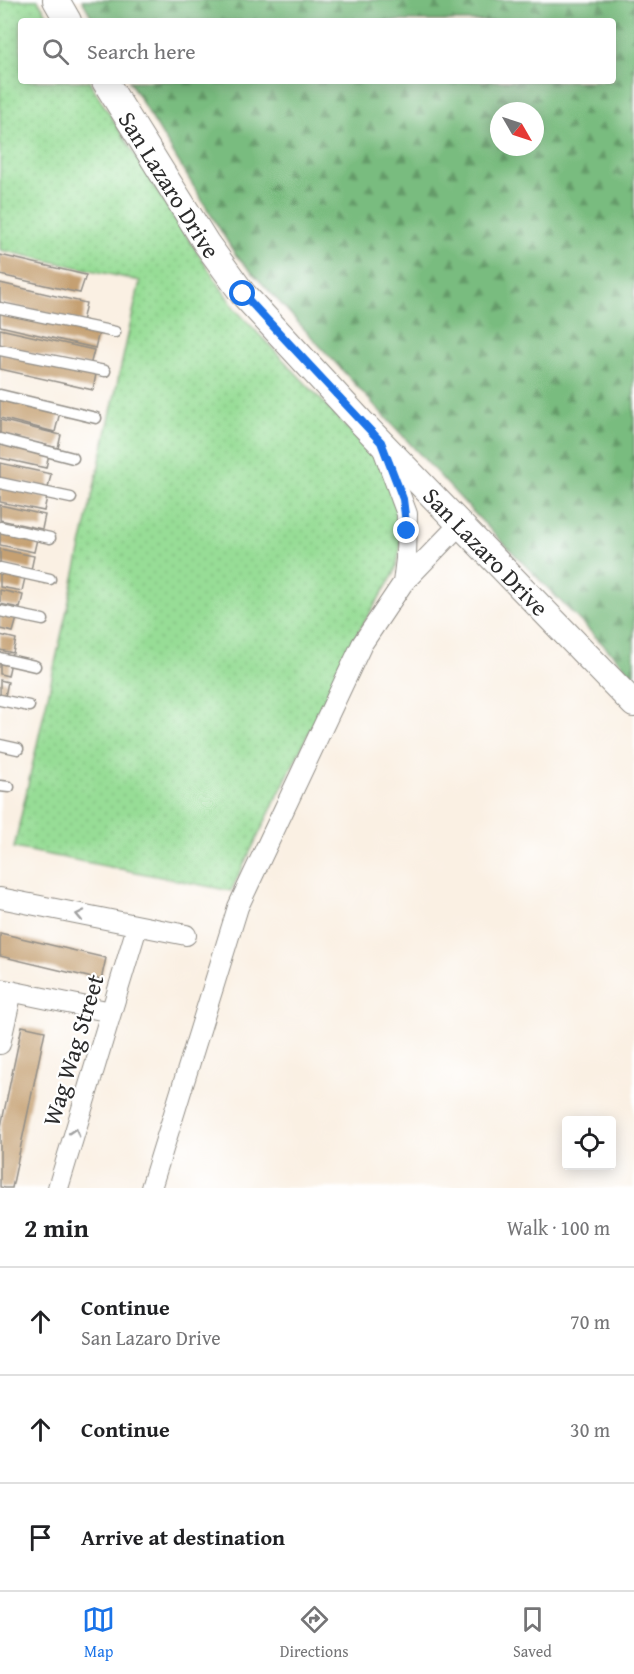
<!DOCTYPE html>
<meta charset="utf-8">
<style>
body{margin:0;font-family:"Gentium Book Plus",serif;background:#f2f2f2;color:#202124}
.controls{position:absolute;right:18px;bottom:18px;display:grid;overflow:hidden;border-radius:6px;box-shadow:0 3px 15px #0003}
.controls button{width:54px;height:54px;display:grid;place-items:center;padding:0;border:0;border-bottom:2px solid #e0e0e0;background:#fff;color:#202124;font:30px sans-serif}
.compass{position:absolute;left:490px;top:102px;width:54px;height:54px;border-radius:50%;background:#fff;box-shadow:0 3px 15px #0003;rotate:129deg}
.stop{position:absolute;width:18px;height:18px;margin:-14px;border:4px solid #1a73e8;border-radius:50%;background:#fff}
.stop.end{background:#1a73e8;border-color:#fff;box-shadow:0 2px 6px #0008}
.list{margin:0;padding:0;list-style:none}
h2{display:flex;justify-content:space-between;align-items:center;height:78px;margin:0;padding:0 24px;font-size:26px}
h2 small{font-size:20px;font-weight:400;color:#757577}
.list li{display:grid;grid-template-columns:39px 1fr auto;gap:18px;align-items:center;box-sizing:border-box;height:108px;padding:0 24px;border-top:2px solid #e0e0e0}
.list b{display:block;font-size:22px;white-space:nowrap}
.list p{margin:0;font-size:20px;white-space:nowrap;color:#757577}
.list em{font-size:20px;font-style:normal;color:#757577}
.icon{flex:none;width:33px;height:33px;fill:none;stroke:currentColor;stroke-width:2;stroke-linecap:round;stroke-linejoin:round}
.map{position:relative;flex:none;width:634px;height:1188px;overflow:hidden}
.search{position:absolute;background:#fff;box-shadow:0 3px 15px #0003;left:18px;right:18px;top:18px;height:66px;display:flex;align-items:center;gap:15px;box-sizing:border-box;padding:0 21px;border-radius:6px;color:#757577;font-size:22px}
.sheet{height:402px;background:#fff}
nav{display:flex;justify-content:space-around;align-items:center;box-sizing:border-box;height:84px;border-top:2px solid #e0e0e0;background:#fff;font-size:16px;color:#757577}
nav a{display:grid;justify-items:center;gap:3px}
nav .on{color:#1a73e8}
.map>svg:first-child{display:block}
.grass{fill:url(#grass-dots);stroke:#618460;stroke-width:1.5}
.forest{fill:url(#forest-firs);stroke:#527455;stroke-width:1.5;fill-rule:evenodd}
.building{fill:#c5a072}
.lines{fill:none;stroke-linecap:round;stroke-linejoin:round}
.service-casing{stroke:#928e87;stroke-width:13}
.minor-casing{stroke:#928e87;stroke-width:22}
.tertiary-casing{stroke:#928e87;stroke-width:28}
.service{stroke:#fff;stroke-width:10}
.minor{stroke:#fff;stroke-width:20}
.tertiary{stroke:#fff;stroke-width:26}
.oneway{stroke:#a0a0a0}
.route{stroke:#1a73e8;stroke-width:8}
.labels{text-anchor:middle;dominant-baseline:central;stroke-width:4.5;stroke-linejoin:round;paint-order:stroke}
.street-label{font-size:24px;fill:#2b2b2b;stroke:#fff}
</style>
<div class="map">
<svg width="634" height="1188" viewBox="0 0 634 1188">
<defs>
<pattern id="grass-dots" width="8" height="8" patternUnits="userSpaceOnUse" patternTransform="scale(1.5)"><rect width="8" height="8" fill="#97dd96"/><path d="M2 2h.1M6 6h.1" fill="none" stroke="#82be81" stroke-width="1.8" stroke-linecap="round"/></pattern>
<pattern id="forest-firs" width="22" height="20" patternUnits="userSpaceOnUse" patternTransform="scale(1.5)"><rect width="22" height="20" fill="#79bc7f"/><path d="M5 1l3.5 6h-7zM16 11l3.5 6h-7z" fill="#639968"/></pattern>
</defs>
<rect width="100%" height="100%" fill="#fff"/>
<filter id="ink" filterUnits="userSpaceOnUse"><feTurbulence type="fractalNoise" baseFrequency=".0167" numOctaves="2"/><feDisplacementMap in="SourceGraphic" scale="12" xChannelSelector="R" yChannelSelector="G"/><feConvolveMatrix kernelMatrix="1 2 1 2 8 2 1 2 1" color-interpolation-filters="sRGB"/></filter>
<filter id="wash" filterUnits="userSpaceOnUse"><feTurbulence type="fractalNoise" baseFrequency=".008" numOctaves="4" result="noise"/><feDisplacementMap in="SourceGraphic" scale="24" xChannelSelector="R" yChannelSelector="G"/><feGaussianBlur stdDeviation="1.35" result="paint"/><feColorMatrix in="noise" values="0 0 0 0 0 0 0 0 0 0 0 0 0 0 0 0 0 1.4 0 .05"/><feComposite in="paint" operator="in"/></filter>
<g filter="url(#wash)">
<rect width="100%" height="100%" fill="#faf0e3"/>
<!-- grass -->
<path class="grass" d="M0 0H38L51 21H21V81H89L167 207 235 309 380 462 404 518 399 555 394 574 358 632 231 891 14 848 140 281 0 250Z"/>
<!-- forest -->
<path class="forest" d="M82 0H634V676L473 512 235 254 129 81H613V21H94ZM499 111H535V147H499Z"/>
<g id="blocks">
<!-- building -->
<path class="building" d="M0 255 86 275 80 293 0 275Z
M0 283 86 303 82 322 0 303Z
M0 308 99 332 95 348 0 326Z
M0 329 94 350 90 366 0 346Z
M0 352 96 374 93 390 0 369Z
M0 397 60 412 55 432 0 418Z
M0 420 61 435 58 448 0 435Z
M0 443 49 454 46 468 0 458Z
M0 463 51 474 48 488 0 478Z
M0 487 47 497 44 511 0 502Z
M0 505 45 515 42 529 0 520Z
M0 530 37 539 34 552 0 545Z
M0 549 34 556 31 570 0 563Z
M0 572 25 578 22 591 0 587Z
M0 590 23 595 20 608 0 604Z
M0 615 17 618 13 632 0 629Z
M0 635 16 639 13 653 0 650Z
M0 660 11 662 8 676 0 674Z
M0 680 8 682 5 696 0 695Z
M0 933 106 958 101 980 0 956Z
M22 1026 45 1031 12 1188H5L0 1187V1131Z"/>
</g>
</g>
<g filter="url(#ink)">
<use href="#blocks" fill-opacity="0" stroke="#928e87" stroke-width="1.5"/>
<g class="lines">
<!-- service casing -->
<g class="service-casing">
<path id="service" d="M0 308 115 332
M0 350 105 371
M0 395 96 418
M0 439 73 458
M0 483 71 498
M0 527 50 538
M0 568 50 579
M0 611 43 620
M0 658 35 666
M0 700 29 706
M0 745 18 749
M0 786 9 787"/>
</g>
<!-- minor casing -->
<g class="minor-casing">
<path id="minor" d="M383 449 407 514 406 559 403 583
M0 898 186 935
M0 989 111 1012
M0 1044 12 991
M58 1188 137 927
M151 1188 238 907 362 644 403 583 460 524"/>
</g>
<!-- tertiary casing -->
<g class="tertiary-casing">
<g id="tertiary">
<path d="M56 0 68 21"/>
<path id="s1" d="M105 81 206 243 243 294 362 423 634 704"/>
</g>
</g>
<!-- service -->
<use href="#service" class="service"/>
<!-- minor -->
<use href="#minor" class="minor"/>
<!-- tertiary -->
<use href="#tertiary" class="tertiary"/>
</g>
<!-- one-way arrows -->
<defs><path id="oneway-chevron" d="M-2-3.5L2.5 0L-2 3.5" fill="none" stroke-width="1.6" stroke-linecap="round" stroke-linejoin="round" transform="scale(1.5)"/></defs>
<g class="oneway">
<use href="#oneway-chevron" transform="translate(80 915) rotate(-168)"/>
<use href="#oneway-chevron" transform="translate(75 1132) rotate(-73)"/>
</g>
</g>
<g class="lines" filter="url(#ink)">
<!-- route -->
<path class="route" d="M243 294 381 442 403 499 407 531"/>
</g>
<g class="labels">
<!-- street labels -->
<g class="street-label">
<text stroke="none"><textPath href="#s1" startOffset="122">San Lazaro Drive</textPath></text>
<text stroke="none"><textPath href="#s1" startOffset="608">San Lazaro Drive</textPath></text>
<text transform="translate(73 1050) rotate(-73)">Wag Wag Street</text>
</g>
</g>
</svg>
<div class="controls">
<button><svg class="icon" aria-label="locate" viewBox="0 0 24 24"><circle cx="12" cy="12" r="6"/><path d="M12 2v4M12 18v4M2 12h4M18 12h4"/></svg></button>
</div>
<svg class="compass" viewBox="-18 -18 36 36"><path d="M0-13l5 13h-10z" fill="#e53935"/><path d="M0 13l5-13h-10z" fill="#757577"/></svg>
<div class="stop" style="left:243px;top:294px"></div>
<div class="stop end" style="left:407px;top:531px"></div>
<div class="search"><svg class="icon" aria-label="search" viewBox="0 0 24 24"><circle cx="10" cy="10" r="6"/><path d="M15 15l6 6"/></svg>Search here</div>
</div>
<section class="sheet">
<h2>2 min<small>Walk · 100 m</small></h2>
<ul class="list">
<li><svg class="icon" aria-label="ahead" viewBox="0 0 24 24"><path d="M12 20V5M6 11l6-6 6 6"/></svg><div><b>Continue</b><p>San Lazaro Drive</p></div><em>70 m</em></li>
<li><svg class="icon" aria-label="ahead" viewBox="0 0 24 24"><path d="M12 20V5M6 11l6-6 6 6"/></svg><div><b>Continue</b></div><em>30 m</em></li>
<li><svg class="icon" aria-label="arrive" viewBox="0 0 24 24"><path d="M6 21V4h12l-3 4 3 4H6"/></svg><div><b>Arrive at destination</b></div></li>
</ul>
</section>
<nav>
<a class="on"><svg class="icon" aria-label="map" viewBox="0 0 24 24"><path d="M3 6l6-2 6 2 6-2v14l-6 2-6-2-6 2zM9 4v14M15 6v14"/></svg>Map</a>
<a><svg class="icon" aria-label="directions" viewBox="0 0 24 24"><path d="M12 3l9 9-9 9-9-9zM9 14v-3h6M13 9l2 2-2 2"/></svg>Directions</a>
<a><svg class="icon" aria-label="saved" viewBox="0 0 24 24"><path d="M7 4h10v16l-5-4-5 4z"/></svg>Saved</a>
</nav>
